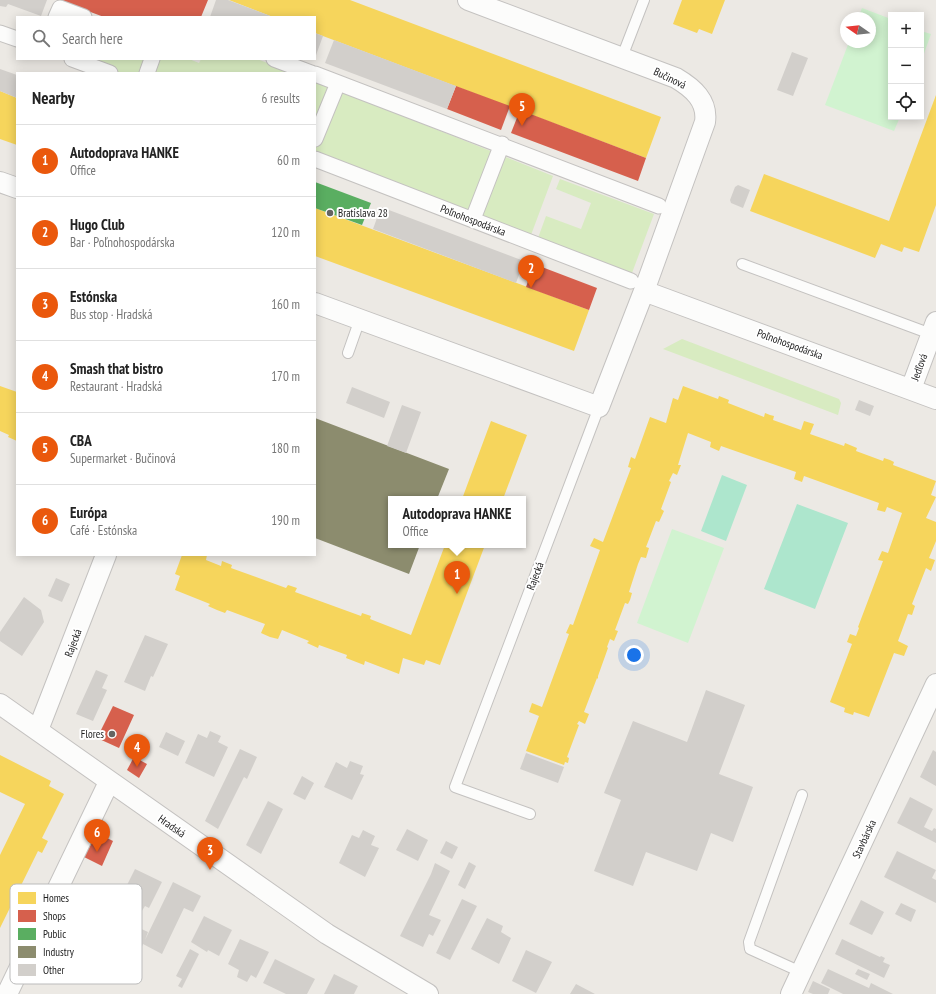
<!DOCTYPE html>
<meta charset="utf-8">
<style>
body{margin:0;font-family:"PT Sans Narrow",sans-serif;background:#f2f2f2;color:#222}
.controls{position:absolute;right:12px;top:12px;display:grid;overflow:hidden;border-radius:0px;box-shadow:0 2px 10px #0003}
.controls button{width:36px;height:36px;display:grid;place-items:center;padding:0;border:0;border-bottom:1px solid #e0e0e0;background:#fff;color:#222;font:20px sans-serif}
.compass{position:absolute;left:840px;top:12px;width:36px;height:36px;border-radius:50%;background:#fff;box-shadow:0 2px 10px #0003;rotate:284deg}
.you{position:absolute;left:634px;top:655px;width:14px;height:14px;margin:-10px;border:3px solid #fff;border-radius:50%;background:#1a73e8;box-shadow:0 0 0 6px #1a73e833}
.badge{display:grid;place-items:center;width:26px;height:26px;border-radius:50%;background:#ea580c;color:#fff;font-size:13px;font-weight:700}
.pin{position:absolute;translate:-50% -33px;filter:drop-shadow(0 1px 2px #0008)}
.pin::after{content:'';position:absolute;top:21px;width:14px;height:12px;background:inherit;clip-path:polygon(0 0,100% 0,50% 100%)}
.popup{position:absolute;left:388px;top:496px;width:138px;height:52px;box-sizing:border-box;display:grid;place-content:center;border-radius:0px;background:#fff;filter:drop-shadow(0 1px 3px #0005);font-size:13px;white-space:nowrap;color:#767676}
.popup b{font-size:15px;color:#222}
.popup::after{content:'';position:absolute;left:50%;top:100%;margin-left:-8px;border:8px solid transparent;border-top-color:#fff}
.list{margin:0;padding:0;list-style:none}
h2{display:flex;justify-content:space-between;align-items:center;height:52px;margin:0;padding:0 16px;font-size:17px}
h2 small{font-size:13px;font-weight:400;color:#767676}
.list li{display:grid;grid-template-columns:26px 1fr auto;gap:12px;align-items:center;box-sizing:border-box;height:72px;padding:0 16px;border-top:1px solid #e0e0e0}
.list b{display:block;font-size:15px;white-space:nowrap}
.list p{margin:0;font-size:13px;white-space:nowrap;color:#767676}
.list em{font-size:13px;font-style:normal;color:#767676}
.icon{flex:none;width:22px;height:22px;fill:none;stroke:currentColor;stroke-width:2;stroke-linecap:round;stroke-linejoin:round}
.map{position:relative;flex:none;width:936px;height:994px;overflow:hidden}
.search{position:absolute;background:#fff;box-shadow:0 2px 10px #0003;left:16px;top:16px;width:300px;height:44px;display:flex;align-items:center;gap:10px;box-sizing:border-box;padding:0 14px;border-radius:0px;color:#767676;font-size:15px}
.panel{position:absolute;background:#fff;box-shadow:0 2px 10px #0003;left:16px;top:72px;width:300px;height:484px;border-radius:0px}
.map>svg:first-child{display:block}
.grass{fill:#d8ebc1}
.park{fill:#d1f3d0}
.pitch{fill:#ade6cd}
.homes{fill:#f6d55c}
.shops{fill:#d6604d}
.public{fill:#5aae61}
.industry{fill:#8c8c6e}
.building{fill:#d2cfcb}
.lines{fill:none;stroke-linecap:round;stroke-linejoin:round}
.service-casing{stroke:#c4c2c0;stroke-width:12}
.pedestrian-casing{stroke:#c4c2c0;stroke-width:17}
.minor-casing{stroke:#c4c2c0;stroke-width:22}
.service{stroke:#fcfcfb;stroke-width:10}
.pedestrian{stroke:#fcfcfb;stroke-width:15}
.minor{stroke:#fcfcfb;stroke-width:20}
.poi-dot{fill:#656462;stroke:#fff;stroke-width:1.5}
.labels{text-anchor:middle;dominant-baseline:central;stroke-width:4;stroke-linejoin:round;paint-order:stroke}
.street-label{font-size:11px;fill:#1c1c1c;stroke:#fff}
.poi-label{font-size:11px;fill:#1c1c1c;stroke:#fff;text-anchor:start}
.key{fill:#fff;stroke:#bbb;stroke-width:1}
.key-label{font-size:11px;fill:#1c1c1c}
</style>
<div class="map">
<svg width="936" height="994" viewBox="0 0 936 994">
<rect width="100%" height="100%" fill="#ece9e4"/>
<!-- grass -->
<path class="grass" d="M82 59H189L199 63 201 59H257L294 73H117Z
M315 81 553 176 531 235 315 151Z
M560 179 654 214 632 273 538 238 546 216 581 229 591 203 556 189Z
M682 339 839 399 841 403 838 415 663 349Z"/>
<!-- park -->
<path class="park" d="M862 8 891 19V117H900L894 131 825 105 849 42H870V18H858Z
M921 31 931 34 921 62Z
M672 529 724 548 688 643 637 623Z"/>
<!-- pitch -->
<path class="pitch" d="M722 475 747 485 726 541 701 531Z
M797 504 848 523 815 609 764 589Z"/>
<!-- homes -->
<path class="homes" d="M229 0H350L661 117 646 158 315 33V17H273Z
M682 0H725L712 34 699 29 697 33 673 24Z
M0 91 17 98V145L0 139Z
M936 95V205L919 252 904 247 902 252 881 244 875 258 750 211 764 174 889 221Z
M315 208 589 310 574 351 315 256Z
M0 386 17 392V441L8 437 9 435 0 431Z
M683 386 718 399 719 396 729 400 728 403 764 417 765 413 770 415 774 416 773 420 801 430 804 421 814 424 810 434 844 446 845 443 857 448 856 451 883 461 884 458 890 460 894 462 893 465 936 481 931 495 936 497 926 518 936 522V541L929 558 935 560 931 571 926 568 912 604 915 606 912 615 908 614 898 641 908 646 904 656 894 653 869 717 854 712 853 715 844 712 845 708 830 702 852 644 847 642 850 634 856 636 859 628 858 627 883 561 878 560 882 551 888 553 902 513 887 507 885 512 877 510 879 503 804 476 802 482 794 479 796 472 721 446 719 451 710 447 711 442 688 433 678 465H681L677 475 673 473 669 481 671 482 661 509 664 511 659 522 656 521 646 547 649 548 646 558 641 557 638 564 629 592 632 593 630 600 628 604 625 603 615 630 618 631 614 641 610 639 607 647 608 648 598 676V679L597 678 584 712 589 714 585 724 579 721 577 724 579 725 567 757 569 758 568 763 565 762 564 765 526 751 539 716 529 712 532 703 542 707 569 634 566 633 570 624 573 625 600 550 590 546 594 538 603 542 631 468 628 467 631 457 635 459 650 417 666 423 673 398 678 400Z
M491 421 527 435 503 499H462Z
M445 545H485L440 665 426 660 424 665 403 658 399 674 365 661 364 665 346 658 347 655 319 645 318 648 307 643 309 641 282 630 278 639 270 637 261 633 265 624 227 610 225 613 217 610 208 606 210 604 175 590 180 576 175 574 182 555H207L206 560 221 566 222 561 232 565 231 568 286 588 288 585 297 588 295 592 361 616 362 613 371 616 370 619 411 635Z
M0 755 51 781 49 786 64 794 42 838 48 841 42 853 38 851 0 928V855L25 804 0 792Z"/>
<!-- shops -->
<path class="shops" d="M58 0H208L201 17H104Z
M456 86 510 106 501 130 447 109Z
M520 110 646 158 638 181 511 133Z
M534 264 597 288 589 310 526 287Z
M113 706 134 715 119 748 97 738Z
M134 757 147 764 139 778 127 770Z
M97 833 113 841 102 866 84 857Z"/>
<!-- public -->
<path class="public" d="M315 182 371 203 362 225 315 208Z"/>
<!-- industry -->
<path class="industry" d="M315 418 449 469 437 499H391V545H420L409 574 315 538Z"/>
<!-- building -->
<path class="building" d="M0 0H47L41 16 8 4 6 7 0 6Z
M216 0H228L273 17H210Z
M315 33 323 36 315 58Z
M334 40 456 86 447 109 325 63Z
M792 52 808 58 793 96 777 90Z
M0 69 17 75V98L0 91Z
M738 185 750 190 743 208 731 203 730 200 735 187Z
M381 207 524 261 516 283 373 229Z
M352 387 390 402 384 418 346 403Z
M859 400 874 406 870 416 855 410Z
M402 405 421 412 406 453 387 446Z
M56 578 70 584 62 602 48 596Z
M24 597 41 610 44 622 22 656 0 641V632Z
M145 635 168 644 153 677 151 676 145 691 124 682Z
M96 670 108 675 102 688 107 690 93 721 76 714Z
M706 690 745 705 719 774 753 787 733 842 711 833 697 871 646 852 633 886 594 871 621 800 604 793 633 721 687 742Z
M210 731 221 736 218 742 228 747 214 777 185 763 198 734 207 738Z
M166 732 185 741 178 756 159 747Z
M240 749 257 757 247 779 244 777 218 829 205 821Z
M933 750 936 752V786L920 777Z
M526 753 564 767 558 783 520 769Z
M350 761 363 766 360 774 364 775 352 800 324 787 336 762 347 768Z
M302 776 314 783 305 800 293 794Z
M910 797 933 809 924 827 932 831 934 828 936 829V843L897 823Z
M268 801 283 809 261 854 246 845Z
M407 829 428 840 418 861 396 850Z
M363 830 375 836 371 845 379 848 365 877 339 863 352 835 359 838Z
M446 841 458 847 452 859 440 853Z
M897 851 936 870 932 878 936 880V903L884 877Z
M469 862 476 866 465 889 458 885Z
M435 863 450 871 429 915 441 920 433 936 429 934 423 947 400 936 431 874Z
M135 869 162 882 149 908 145 906 140 914 129 908 132 900 122 895Z
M173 882 201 896 193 912 184 908 162 954 143 944 141 949 127 943 135 926 148 932 145 940Z
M462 899 477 906 450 960 436 953Z
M861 900 884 912 872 935 849 924Z
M901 903 916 910 911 922 895 914Z
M204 916 232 930 219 956 208 950 207 952 191 942Z
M487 918 503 926 501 932 511 938 499 964 471 949Z
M105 933 115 938 108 953 98 948Z
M240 939 269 952 256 978 251 975 247 982 237 977 239 970 228 964Z
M842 939 880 957 881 956 885 958 883 962 890 965 884 978 835 954Z
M190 949 199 954 182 988 178 986 182 979 176 976Z
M526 950 552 962 536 993 512 981Z
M275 959 315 979 307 994H286L263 983Z
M828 969 869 988 871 983 893 994H843L821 983Z
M858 969 870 974 867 980 855 974Z
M334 974 358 986 354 994H324Z
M813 981 830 989 828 994H813L808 992Z
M576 984 595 994H570Z"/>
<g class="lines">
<!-- service casing -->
<g class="service-casing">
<path id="service" d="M622 57 644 0
M742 264 931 334
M348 353 360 319
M530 814 455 787 599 407
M801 972 750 949 749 942 802 795"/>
</g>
<!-- pedestrian casing -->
<g class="pedestrian-casing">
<path id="pedestrian" d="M56 17 60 8 84 17
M0 33 17 39
M72 59 110 73
M274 59 311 73
M147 73 152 59
M315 74 659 206
M315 139 338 83
M315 159 631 281
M473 219 502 144"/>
</g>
<!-- minor casing -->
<g class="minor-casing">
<path id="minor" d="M0 182 17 188
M644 291 936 399
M315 303 599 407 644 291 705 122C708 101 693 88 676 78L468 0
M911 389 936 322
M0 704 327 934 428 994
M38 730 106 555
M7 994 109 782
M791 994 936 684"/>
</g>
<!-- service -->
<use href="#service" class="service"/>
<!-- pedestrian -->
<use href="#pedestrian" class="pedestrian"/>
<!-- minor -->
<use href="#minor" class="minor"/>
</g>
<!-- markers -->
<g class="poi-dot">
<circle cx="330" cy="213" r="4"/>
<circle cx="112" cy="734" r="4"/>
</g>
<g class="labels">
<!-- street labels -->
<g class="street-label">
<text transform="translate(670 78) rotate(26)">Bučinová</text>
<text transform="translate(473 220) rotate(21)">Poľnohospodárska</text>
<text transform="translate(790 344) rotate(20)">Poľnohospodárska</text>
<text transform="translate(919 367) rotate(-70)">Jedľová</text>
<text transform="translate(535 576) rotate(-69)">Rajecká</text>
<text transform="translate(73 643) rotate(-69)">Rajecká</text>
<text transform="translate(172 826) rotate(35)">Hradská</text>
<text transform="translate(864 839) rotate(-65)">Stavbárska</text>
</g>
<!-- poi labels -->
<g class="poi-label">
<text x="338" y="213">Bratislava 28</text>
<text x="104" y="734" text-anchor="end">Flores</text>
</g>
</g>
<!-- legend -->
<rect x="10" y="884" width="132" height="100" rx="6" class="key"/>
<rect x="18" y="892" width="18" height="12" fill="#f6d55c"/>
<rect x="18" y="910" width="18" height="12" fill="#d6604d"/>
<rect x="18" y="928" width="18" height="12" fill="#5aae61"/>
<rect x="18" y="946" width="18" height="12" fill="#8c8c6e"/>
<rect x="18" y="964" width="18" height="12" fill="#d2cfcb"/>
<g class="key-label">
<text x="43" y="902">Homes</text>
<text x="43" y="920">Shops</text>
<text x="43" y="938">Public</text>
<text x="43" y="956">Industry</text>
<text x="43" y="974">Other</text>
</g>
</svg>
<div class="controls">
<button>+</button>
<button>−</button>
<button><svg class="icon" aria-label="locate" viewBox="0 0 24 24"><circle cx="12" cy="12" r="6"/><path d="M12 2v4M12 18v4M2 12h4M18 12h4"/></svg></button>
</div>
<svg class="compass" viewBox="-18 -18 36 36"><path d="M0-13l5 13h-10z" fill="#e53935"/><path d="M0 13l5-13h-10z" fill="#767676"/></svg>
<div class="you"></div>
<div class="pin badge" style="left:457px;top:594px">1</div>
<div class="popup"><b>Autodoprava HANKE</b>Office</div>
<div class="pin badge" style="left:531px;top:288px">2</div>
<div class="pin badge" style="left:210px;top:870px">3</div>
<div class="pin badge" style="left:137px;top:767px">4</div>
<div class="pin badge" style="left:522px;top:126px">5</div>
<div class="pin badge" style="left:97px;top:852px">6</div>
<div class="search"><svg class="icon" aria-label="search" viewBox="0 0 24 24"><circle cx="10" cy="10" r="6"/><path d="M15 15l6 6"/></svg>Search here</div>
<section class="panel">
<h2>Nearby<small>6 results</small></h2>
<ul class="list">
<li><span class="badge">1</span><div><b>Autodoprava HANKE</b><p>Office</p></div><em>60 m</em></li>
<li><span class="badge">2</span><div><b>Hugo Club</b><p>Bar · Poľnohospodárska</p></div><em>120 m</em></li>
<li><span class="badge">3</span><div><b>Estónska</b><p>Bus stop · Hradská</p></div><em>160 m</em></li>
<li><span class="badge">4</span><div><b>Smash that bistro</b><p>Restaurant · Hradská</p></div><em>170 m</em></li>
<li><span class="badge">5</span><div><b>CBA</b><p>Supermarket · Bučinová</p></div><em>180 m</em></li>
<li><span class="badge">6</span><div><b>Európa</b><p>Café · Estónska</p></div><em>190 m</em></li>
</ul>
</section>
</div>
